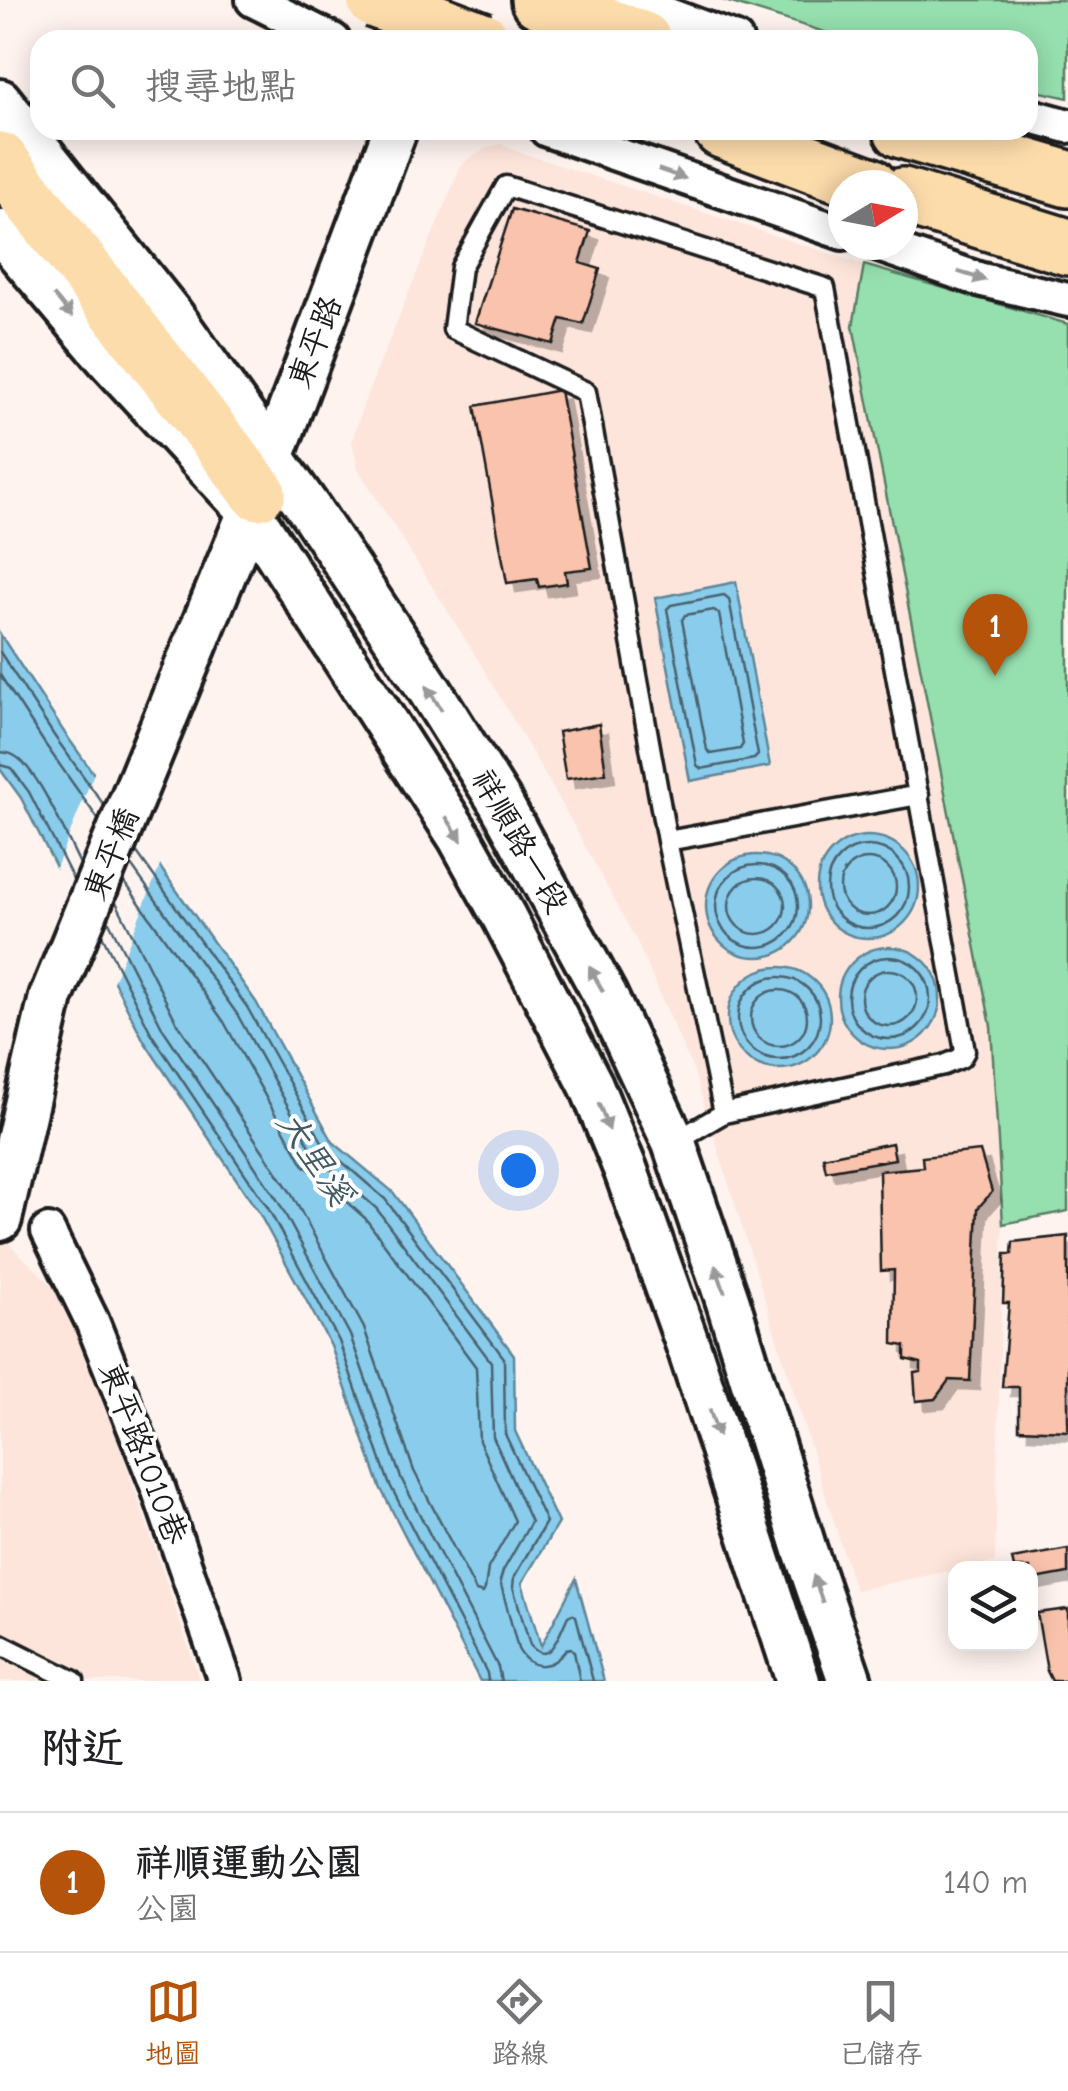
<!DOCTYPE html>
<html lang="zh-TW">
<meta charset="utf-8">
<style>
body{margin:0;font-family:"Comic Neue","LXGW WenKai TC",sans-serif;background:#f2f2f2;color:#202124}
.controls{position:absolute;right:30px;bottom:30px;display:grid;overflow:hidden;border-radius:20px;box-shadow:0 5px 25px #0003}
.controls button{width:90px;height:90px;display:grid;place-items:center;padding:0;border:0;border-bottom:2px solid #e0e0e0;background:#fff;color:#202124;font:50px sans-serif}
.compass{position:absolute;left:828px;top:170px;width:90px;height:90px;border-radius:50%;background:#fff;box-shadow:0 5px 25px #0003;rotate:80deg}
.you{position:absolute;left:518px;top:1170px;width:35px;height:35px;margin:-25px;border:8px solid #fff;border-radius:50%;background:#1a73e8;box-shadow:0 0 0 15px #1a73e833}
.badge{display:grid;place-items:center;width:65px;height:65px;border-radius:50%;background:#b45309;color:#fff;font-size:32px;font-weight:700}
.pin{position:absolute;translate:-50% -82px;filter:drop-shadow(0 2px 5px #0008)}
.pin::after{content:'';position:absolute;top:52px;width:35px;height:30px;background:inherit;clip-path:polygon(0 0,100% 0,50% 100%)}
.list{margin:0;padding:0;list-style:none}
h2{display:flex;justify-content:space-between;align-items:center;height:130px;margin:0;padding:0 40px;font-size:42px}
h2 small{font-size:32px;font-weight:400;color:#757577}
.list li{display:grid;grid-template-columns:65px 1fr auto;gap:30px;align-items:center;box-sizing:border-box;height:140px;padding:0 40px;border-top:2px solid #e0e0e0}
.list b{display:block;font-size:38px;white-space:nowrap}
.list p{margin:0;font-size:32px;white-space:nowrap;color:#757577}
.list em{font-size:32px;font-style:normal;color:#757577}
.icon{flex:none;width:55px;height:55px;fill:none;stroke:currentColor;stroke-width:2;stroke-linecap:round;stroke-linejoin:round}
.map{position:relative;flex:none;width:1068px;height:1681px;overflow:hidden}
.search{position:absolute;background:#fff;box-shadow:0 5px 25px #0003;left:30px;right:30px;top:30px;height:110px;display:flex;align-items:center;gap:25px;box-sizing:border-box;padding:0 35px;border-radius:30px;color:#757577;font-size:38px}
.sheet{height:270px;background:#fff}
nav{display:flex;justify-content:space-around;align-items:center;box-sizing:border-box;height:140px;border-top:2px solid #e0e0e0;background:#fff;font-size:28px;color:#757577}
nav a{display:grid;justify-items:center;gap:5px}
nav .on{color:#b45309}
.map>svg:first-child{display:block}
.built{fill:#fde5db}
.green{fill:#96dfae;stroke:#597e65;stroke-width:2.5}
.water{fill:#8acceb;stroke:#5e8698;stroke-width:2.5}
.pier{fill:#fef3ef}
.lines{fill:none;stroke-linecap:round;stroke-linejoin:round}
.shore{stroke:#48626f;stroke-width:2.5}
.building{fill:#fac3ad;stroke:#1c1c1c;stroke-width:2.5;filter:url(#shadow)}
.service-casing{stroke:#1c1c1c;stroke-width:25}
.minor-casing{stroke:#1c1c1c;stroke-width:40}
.tertiary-casing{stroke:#1c1c1c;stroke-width:50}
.trunk-casing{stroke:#1c1c1c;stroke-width:62}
.service{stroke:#fff;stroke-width:18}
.minor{stroke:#fff;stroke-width:32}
.tertiary{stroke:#fff;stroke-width:42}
.trunk{stroke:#fddcac;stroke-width:55}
.trunk-bridge-casing{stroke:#1c1c1c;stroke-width:62;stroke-linecap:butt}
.trunk-bridge{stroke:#fddcac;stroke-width:55}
.oneway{fill:#999}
.labels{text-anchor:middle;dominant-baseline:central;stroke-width:8;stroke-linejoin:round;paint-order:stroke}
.street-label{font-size:32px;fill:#1c1c1c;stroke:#fff}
.water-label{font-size:35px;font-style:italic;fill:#425a64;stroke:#fff}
</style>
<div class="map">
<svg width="1068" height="1681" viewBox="0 0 1068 1681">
<defs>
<filter id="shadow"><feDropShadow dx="9" dy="9" stdDeviation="0" flood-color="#0004"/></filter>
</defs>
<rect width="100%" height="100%" fill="#fef3ef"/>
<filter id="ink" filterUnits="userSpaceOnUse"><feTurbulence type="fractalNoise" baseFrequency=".01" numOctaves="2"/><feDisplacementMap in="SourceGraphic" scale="20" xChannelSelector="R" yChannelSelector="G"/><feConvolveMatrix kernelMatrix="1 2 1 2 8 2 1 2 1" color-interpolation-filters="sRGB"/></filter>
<g filter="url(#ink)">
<!-- built -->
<path class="built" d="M501 144 516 151 864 265 853 326 991 1026 1003 1224 995 1562 855 1590 694 1072 636 940 562 804 479 661 358 469 352 441 366 397 460 168 468 159 488 147Z
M0 1235 67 1300 116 1434 200 1681H0Z"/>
<!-- green -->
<path class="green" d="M722 0H1068V98L1028 89V40H850Z
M864 265 1068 324V1211L1003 1224 991 1026 853 326Z"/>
<!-- water -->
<path class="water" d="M736 582 770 766 690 781 655 598Z
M0 634 64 732 256 1002 333 1142 393 1192 514 1355 515 1431 558 1523 522 1583 541 1646 576 1579 604 1681H480L380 1487 331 1346 259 1213 144 1041 21 798 0 769Z
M817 887a51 51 0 1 1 102 0a51 51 0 1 1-102 0Z
M706 906a51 51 0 1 1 102 0a51 51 0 1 1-102 0Z
M838 998a51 51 0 1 1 102 0a51 51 0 1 1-102 0Z
M728 1018a51 51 0 1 1 102 0a51 51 0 1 1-102 0Z"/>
<!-- pier -->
<path class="pier" d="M96 768 162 861 111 987 54 873Z"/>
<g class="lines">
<!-- shore -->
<path class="shore" d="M724 595 729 599 758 755 754 759 701 769 697 765 667 609 671 605Z
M714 610 719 614 743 744 740 749 711 754 707 750 682 620 685 615Z
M0 652 55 737 104 805
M0 675 45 744 98 819
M0 752C7 753 9 752 15 756 38 769 67 838 80 864
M0 765 11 768 29 792 73 879
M827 887a41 41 0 1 1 82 0a41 41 0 1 1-82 0Z
M136 851 247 1007 325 1147 385 1199 504 1358 505 1434 546 1522 514 1577 513 1587 530 1645C550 1669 560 1632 568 1616L572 1614 576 1616 593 1681
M840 887a28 28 0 1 1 56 0a28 28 0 1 1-56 0Z
M131 865 237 1014 315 1155 376 1208 491 1362 493 1437 531 1522 503 1571 500 1581 518 1649C530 1671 552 1670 566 1649L571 1648 574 1652 580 1681
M716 906a41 41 0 1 1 82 0a41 41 0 1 1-82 0Z
M729 906a28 28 0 1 1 56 0a28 28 0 1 1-56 0Z
M116 902 176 1021 291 1193 364 1328 414 1471 476 1591 483 1593 485 1589 488 1568 515 1521 479 1441 476 1367 365 1218 303 1164 224 1022 124 881
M108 920 163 1029 278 1201 350 1335 401 1478 498 1667 501 1681
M102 935 152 1035 268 1208 339 1341 389 1483 487 1673 488 1681
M848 998a41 41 0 1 1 82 0a41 41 0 1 1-82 0Z
M861 998a28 28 0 1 1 56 0a28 28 0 1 1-56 0Z
M738 1018a41 41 0 1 1 82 0a41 41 0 1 1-82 0Z
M751 1018a28 28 0 1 1 56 0a28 28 0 1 1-56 0Z"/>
</g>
<!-- building -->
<path class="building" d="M512 209 590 231 580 263 600 269 583 324 561 319 553 344 475 323Z
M560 390 592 568 565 571 567 583 539 587 537 579 507 583 475 406Z
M599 724 606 773 566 779 558 732Z
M892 1143 895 1159 826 1171 823 1157Z
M980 1151 992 1192 978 1208 970 1381 949 1380 935 1399 916 1401 914 1373 921 1372V1363L905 1359V1346L893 1344 894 1270 881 1271 879 1171 923 1167 922 1157Z
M1068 1236V1431L1019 1429V1387H1002L1009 1303H1003L1005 1254H1012L1013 1242Z
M1068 1549V1573L1030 1580V1568H1014L1012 1559Z
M1068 1609V1681H1052L1047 1671 1037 1613Z"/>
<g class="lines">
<!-- service casing -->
<g class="service-casing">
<path id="service" d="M667 841 919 795
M674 1142 724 1113 944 1065 961 1058 965 1051 825 288 506 186 461 267 453 329 586 392 667 841 724 1113
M0 1644 74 1681"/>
</g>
<!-- minor casing -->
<g class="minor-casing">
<path id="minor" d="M253 0 333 40
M628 0 736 40
M1028 115 1068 126
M547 130 843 233
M879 245 978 279 1068 300
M48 1231 92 1321 157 1485 225 1681"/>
</g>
<!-- tertiary casing -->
<g class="tertiary-casing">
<path id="tertiary" d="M0 101 172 316 312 513 429 689 500 802 605 995 674 1143 728 1302 805 1550 850 1681
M0 231 110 361 250 512 460 838 504 917 591 1085 626 1171 691 1354 798 1681
M0 1219 51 997 273 455 395 130"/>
</g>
<!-- trunk casing -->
<g class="trunk-casing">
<path id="trunk" d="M539 0 643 40
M722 130 869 185
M902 130 1068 179
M0 160 258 492
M903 196 1068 247"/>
</g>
<!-- service -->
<use href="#service" class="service"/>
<!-- minor -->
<use href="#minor" class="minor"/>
<!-- tertiary -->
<use href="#tertiary" class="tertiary"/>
<!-- trunk -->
<use href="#trunk" class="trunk"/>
<!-- trunk-bridge casing -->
<g class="trunk-bridge-casing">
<path id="trunk-bridge" d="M375 0 482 40"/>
</g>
<!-- trunk-bridge -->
<use href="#trunk-bridge" class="trunk-bridge"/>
</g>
<!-- one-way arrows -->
<defs><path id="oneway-solid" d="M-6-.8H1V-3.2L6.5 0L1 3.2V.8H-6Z" transform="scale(2.5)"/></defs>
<g class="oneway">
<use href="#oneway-solid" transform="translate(672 174) rotate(19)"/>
<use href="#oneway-solid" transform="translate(972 276) rotate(17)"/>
<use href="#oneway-solid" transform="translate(63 306) rotate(50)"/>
<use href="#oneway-solid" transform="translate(434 698) rotate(-122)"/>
<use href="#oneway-solid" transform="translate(454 829) rotate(57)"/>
<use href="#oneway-solid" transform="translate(596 979) rotate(-119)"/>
<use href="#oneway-solid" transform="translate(604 1117) rotate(68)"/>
<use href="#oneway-solid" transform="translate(720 1279) rotate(-109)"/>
<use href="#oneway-solid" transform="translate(714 1423) rotate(72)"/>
<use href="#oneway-solid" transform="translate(818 1589) rotate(-109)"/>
</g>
</g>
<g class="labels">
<!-- street labels -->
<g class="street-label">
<text transform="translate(315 342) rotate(-69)">東平路</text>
<text transform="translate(520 841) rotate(60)">祥順路一段</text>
<text transform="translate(111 854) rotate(-68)">東平橋</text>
<text transform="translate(143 1453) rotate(69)">東平路1010巷</text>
</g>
<!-- water labels -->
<g class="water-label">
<text transform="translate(315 1158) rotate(56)">大里溪</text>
</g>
</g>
</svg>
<div class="controls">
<button><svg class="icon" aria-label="layers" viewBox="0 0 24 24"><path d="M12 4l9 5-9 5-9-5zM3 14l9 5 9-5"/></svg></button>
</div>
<svg class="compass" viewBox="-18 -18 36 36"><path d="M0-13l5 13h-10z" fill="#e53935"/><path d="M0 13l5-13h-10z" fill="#757577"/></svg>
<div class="you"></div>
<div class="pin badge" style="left:995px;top:676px">1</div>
<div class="search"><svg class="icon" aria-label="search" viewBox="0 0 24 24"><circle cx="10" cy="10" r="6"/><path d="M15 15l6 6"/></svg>搜尋地點</div>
</div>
<section class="sheet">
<h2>附近<small></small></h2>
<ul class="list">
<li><span class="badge">1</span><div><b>祥順運動公園</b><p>公園</p></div><em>140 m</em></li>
</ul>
</section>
<nav>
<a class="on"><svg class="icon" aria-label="map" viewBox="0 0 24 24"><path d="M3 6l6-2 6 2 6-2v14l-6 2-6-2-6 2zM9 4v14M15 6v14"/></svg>地圖</a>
<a><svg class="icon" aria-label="directions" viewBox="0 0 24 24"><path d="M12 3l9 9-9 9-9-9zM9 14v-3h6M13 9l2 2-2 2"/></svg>路線</a>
<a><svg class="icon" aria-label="saved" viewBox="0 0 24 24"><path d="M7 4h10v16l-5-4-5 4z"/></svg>已儲存</a>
</nav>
